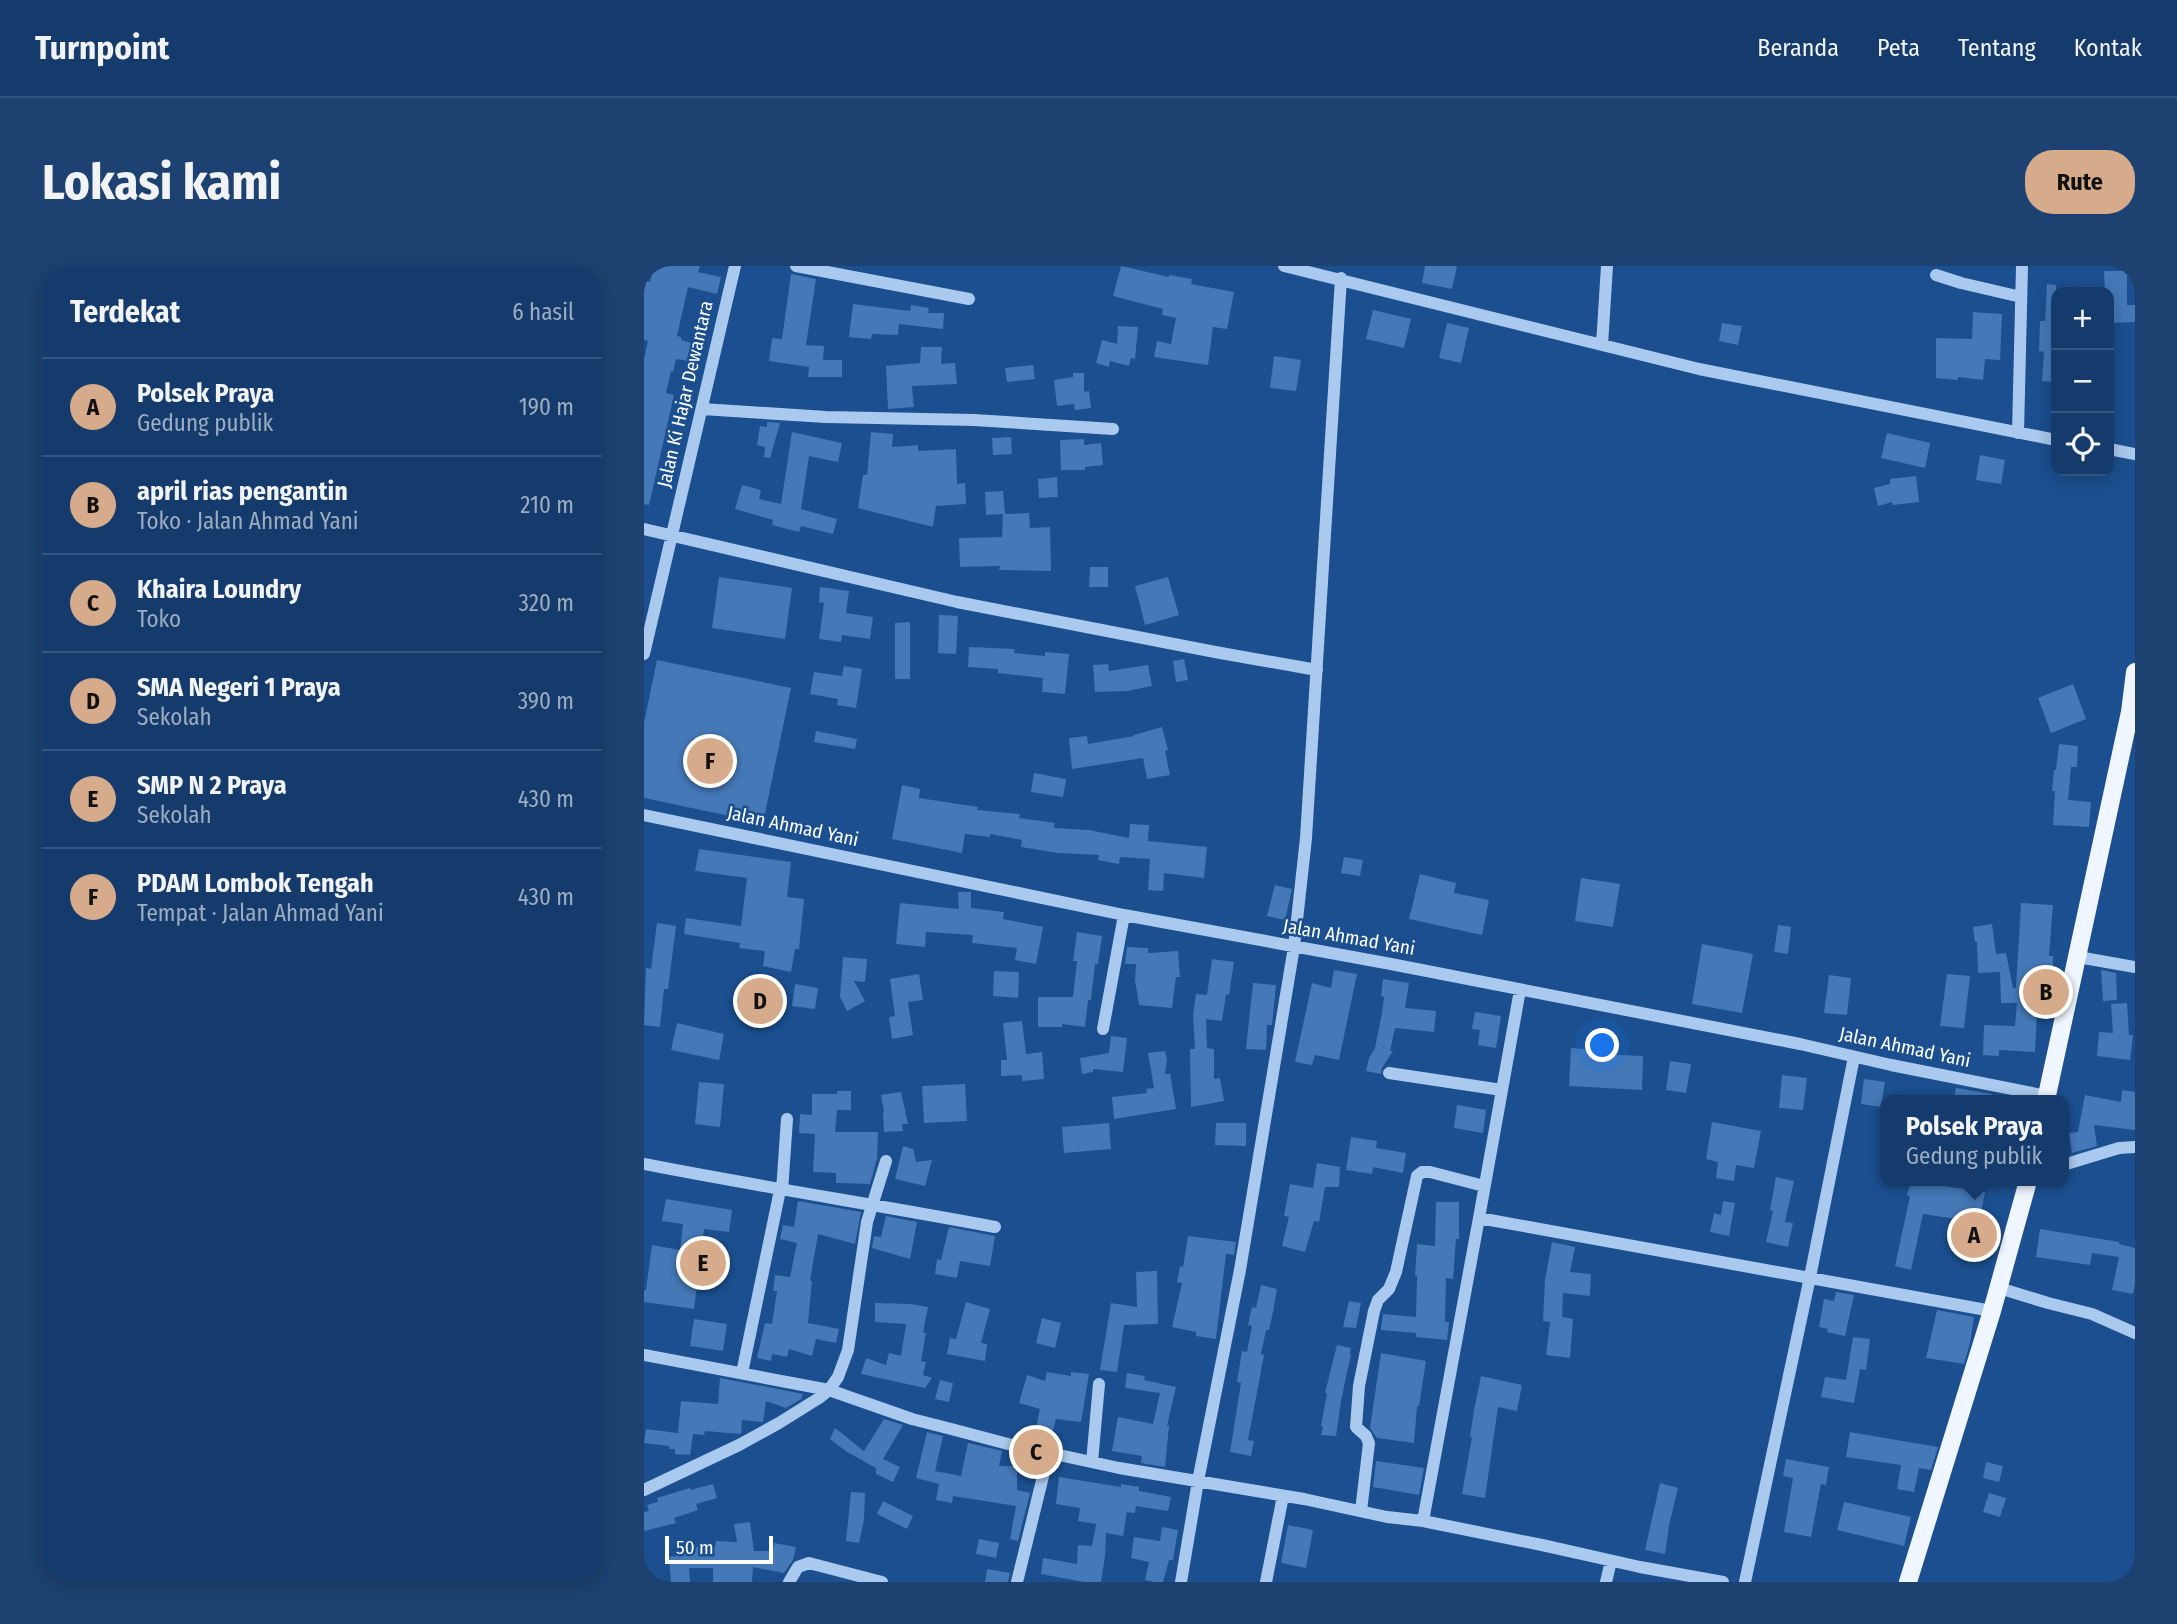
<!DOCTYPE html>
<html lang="id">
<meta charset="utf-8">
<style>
body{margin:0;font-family:"Fira Sans Condensed",sans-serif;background:#1d4271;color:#f1f3f6}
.controls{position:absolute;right:21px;top:21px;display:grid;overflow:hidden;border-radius:14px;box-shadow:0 4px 18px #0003}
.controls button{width:63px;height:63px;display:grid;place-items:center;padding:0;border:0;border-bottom:2px solid #33557e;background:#143b6b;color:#f1f3f6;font:35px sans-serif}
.scale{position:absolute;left:21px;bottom:18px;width:108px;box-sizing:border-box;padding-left:7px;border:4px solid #fff;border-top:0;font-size:19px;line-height:24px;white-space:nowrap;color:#fff;-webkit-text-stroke:5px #1b4f8f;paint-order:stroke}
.you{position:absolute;left:959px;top:780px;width:24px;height:24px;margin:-18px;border:5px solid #fff;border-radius:50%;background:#1a73e8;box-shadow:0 0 0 10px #1a73e833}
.badge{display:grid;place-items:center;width:46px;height:46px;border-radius:50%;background:#d6ab8b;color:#111;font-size:23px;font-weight:700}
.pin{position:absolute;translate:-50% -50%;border:4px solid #fff;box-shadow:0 2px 7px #0006}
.popup{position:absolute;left:1236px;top:829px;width:189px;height:91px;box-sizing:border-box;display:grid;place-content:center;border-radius:14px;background:#143b6b;filter:drop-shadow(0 2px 5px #0005);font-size:23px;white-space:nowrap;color:#9dadc1}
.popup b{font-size:26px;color:#f1f3f6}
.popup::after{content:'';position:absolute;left:50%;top:100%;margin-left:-14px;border:14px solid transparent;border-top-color:#143b6b}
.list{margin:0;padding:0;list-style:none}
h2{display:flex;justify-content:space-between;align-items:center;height:91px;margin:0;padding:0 28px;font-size:30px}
h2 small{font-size:23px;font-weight:400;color:#9dadc1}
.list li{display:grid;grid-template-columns:46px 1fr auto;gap:21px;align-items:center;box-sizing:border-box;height:98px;padding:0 28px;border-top:2px solid #33557e}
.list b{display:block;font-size:26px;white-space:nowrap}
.list p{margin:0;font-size:23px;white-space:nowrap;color:#9dadc1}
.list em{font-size:23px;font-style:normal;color:#9dadc1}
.icon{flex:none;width:38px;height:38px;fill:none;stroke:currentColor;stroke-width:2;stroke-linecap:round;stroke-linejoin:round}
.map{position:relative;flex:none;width:1491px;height:1316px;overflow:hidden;border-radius:28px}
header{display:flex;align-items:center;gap:42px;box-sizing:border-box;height:98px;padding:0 35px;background:#143b6b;border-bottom:2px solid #33557e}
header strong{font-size:33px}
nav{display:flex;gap:38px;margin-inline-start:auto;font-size:24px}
.intro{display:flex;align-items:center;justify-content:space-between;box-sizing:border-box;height:168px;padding:0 42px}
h1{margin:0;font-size:49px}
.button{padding:18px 32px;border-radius:28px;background:#d6ab8b;color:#111;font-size:24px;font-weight:700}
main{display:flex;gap:42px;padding:0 42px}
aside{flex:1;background:#143b6b;border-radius:28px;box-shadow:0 4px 18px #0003}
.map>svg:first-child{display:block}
.building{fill:#4478b7}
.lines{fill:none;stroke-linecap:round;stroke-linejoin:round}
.minor{stroke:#a9c9ee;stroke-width:12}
.major{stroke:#f0f6ff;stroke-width:18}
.labels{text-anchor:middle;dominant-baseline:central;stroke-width:5;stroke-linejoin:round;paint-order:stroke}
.street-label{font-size:19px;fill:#fff;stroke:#1b4f8f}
</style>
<header>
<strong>Turnpoint</strong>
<nav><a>Beranda</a><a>Peta</a><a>Tentang</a><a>Kontak</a></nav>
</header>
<div class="intro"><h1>Lokasi kami</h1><a class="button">Rute</a></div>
<main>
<aside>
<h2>Terdekat<small>6 hasil</small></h2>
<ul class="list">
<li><span class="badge">A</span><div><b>Polsek Praya</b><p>Gedung publik</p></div><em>190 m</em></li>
<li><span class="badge">B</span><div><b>april rias pengantin</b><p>Toko · Jalan Ahmad Yani</p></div><em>210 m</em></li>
<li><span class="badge">C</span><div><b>Khaira Loundry</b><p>Toko</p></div><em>320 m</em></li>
<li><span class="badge">D</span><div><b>SMA Negeri 1 Praya</b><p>Sekolah</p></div><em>390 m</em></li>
<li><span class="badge">E</span><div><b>SMP N 2 Praya</b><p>Sekolah</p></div><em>430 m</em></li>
<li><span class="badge">F</span><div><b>PDAM Lombok Tengah</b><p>Tempat · Jalan Ahmad Yani</p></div><em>430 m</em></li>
</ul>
</aside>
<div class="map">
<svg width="1491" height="1316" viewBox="0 0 1491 1316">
<rect width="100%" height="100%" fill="#1b4f8f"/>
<!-- building -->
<path class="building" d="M10 0H56L54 6 77 11 73 28 44 21 33 70 37 71V74L48 77 44 95 32 93 29 106 27 105 22 127 30 129 5 239 0 238V93L4 75 0 74V14L6 16Z
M477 0 525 11V9L548 13 547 18 590 26 583 63 569 61 564 99 510 91 513 75 527 78 532 52 518 49 519 43 469 30Z
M781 0H813L808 23 778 17Z
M1460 5H1483V39H1491V56L1465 57V26H1461Z
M147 8 172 13 162 79 180 80 179 94H198V111H164L165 101 125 95 128 72 138 73Z
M1403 18 1412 19V116L1398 115 1400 86 1395 85 1396 55H1401Z
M209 38 266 45 267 39 285 42 284 47H300L299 63 255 58 254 69 228 68 227 73 205 71Z
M729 44 767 53 760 82 722 73Z
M1329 46 1358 48 1356 94 1341 93 1339 114 1314 111V114L1292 112V72L1328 73Z
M803 57 825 62 817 97 795 92Z
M1078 57 1098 60 1094 79 1075 75Z
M474 60 494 61 491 93 487 92 485 100 466 95 465 101 452 97 458 74 473 78Z
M277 81H298L297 98 311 97 313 118 268 120 270 141 244 143 242 100 276 97Z
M630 90 657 94 652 125 626 122Z
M389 99 391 113 363 116 361 102Z
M429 107H440V126L445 125 447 142 431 144 430 138 413 140 410 114 429 111Z
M123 156 136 157 126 192 120 191 121 181 113 179 116 160 123 161Z
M148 166 198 177 194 196 165 190 157 243 193 253 189 268 157 260 155 266 128 259 129 254 91 243 98 219 117 224 115 233 137 238Z
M227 166 249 168 248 181 274 179V185L312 183 313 218 321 217 322 238 292 240 289 261 214 242 219 209H223Z
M1243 167 1286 177 1281 202 1237 192Z
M367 171 368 188 349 189 348 172Z
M440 173V179L457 177 459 199 441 201V204H417L416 174Z
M1336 189 1361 194 1357 218 1332 214Z
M1272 210 1275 236 1249 239 1248 236 1234 240 1230 222 1246 218V213Z
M413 211 414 231 395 232 394 213Z
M359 225 361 248 385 247 386 262 406 261 407 305 355 304 356 300 316 301 315 272 358 271 359 248 342 249 341 226Z
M446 301H464V321H445Z
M75 311 148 322 141 373 68 362Z
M524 311 535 349 501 359 491 320Z
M176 321 205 325 202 347 229 351 226 373 198 369 197 376 175 373 180 337 175 336Z
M295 349 314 350 312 388 294 387Z
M266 356V413H251V357Z
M325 381 371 383 370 387 401 390V386L425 388 421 428 398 426 399 412 354 407V403L324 401Z
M540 393 544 414 532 416 529 395Z
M13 394 147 422 119 557 0 532V457Z
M464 398 465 405 504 399 508 420 483 425 451 426 449 399Z
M200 400 218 403 212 442 193 439 194 433 166 428 170 406 198 410Z
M1429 418 1442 453 1407 467 1394 432Z
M518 461 524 484 521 485 526 509 503 513 499 492 428 503 425 472 443 470 444 478 490 470V469Z
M172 465 213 473 211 483 170 476Z
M1415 478 1434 480 1433 501H1427L1424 534 1447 536 1445 561 1409 559 1411 525H1408L1410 504H1412Z
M390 507 422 513 419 531 387 526Z
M258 519 276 523 275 532 334 541 333 544 376 548 375 552 411 557 410 562 445 564 485 572 486 558 505 559 504 575 563 581 560 612 520 607 519 625 504 624 506 593 476 591 475 598 454 594 455 589 414 587 377 581 378 574 346 568V571L321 568 318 587 248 573Z
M55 583 147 596 143 631 160 633 155 683H151L147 706 119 700 121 685 95 682 96 677 40 668 42 652 97 660 103 612 51 605Z
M700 591 719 594 716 610 697 607Z
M776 608 812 617 810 627 845 634 838 669 765 653Z
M937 612 976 618 969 661 931 655Z
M631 619 648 623 641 654 623 650Z
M314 626H327V642L360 646 359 653 399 661 392 698 371 694 373 682 328 677 329 669 282 666 281 681 252 678 256 637 315 643Z
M1377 637 1409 639 1405 690H1409V716H1394L1395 747H1393L1391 786 1355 784V790L1339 789 1340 759 1371 760 1373 737H1357L1356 706 1334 707 1333 676H1331L1329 661 1348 658 1352 688 1362 687 1369 722H1372Z
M13 657 32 660 24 723H20L16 761 0 759 2 702 7 703Z
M1134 659 1147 661 1144 688 1130 686Z
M433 666 458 670 454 698H451L447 734H444L441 761 418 758V761H394V731H429L433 695H429Z
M1058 678 1109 688 1098 747 1048 738Z
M483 681 504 682V687L534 685 536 711H532L528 742 495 739 491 714 492 698H481Z
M199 691 223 693 221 716 210 715 221 735 203 745 196 731Z
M568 693 590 696 585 729 582 728 578 755 562 753 563 782 570 783V813L576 812 580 835 547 841 546 783H551L549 749 552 728 563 729Z
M690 704 713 708 695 794 671 789 668 799 651 796 668 717 687 722Z
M1457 704 1472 707 1473 734 1459 735Z
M350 705 375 706 374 732 349 730Z
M275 708 279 734 264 736 269 769 248 773 245 751 251 750 246 713Z
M1303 708 1326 710 1320 762 1296 760Z
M1185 709 1207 712 1203 749 1180 747Z
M739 713 765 717 761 742 792 745 790 766 751 762 746 785H749L738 802 737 808 722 805 725 792 731 782 738 747 740 731 737 730Z
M609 717 632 719 628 759H623L622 784 602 783Z
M151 718 174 722 171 743 148 740Z
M1483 737 1485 769H1489L1486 794 1453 790 1455 766 1469 767 1467 738Z
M831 746 857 750 852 782 834 779 836 764 828 763Z
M378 755 382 788 398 786 400 813 378 815V809L357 810V794H363L359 757Z
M33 757 80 768 75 794 27 784Z
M467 770 483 772 479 806 449 803V806L438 808 436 792 465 787Z
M927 782 953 784V788L999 790 998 824 925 820Z
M521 785 523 794 521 808H526L532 843 470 853 468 831 503 827 502 823 510 822 504 787Z
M1026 795 1047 798 1042 827 1022 824Z
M1138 809 1163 812 1159 844 1135 842Z
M1220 813 1241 816 1237 841 1217 838Z
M55 816 80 818 76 861 51 858Z
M321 818 323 855 280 857 278 820Z
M1312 822 1348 828 1347 834H1310Z
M1478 824 1491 826V864L1450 859 1453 880 1428 887 1425 867 1434 866 1441 829 1477 836Z
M193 825H207V844H193L191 866H234L233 893 226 918 192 917V907L169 906 171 868 155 867 156 848 168 849V828H193Z
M257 826 264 858H258L259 865 240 866 239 846H240L237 829Z
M813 839 842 844 839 867 810 862Z
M1068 856 1117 865 1110 902 1092 899 1090 915 1072 912 1074 896 1062 893Z
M465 857 467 883 420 887 418 861Z
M572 857H602V880L571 879Z
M707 871 733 875 732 882 762 887 759 907 729 901 728 908 702 904Z
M259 880 269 883 272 896 288 894 281 920 251 913Z
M673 897 696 901 695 921H681L675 956 670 955 661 986 638 980 645 951 640 950 646 918 669 922Z
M1132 911 1150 915 1141 956 1149 957 1144 981 1122 976 1129 945 1126 944Z
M1267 915H1287L1286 918 1341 926 1334 961 1313 957V953L1279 948 1267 1004 1251 1000 1266 930 1263 929Z
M22 933 88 944 85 966 60 963 50 1043 0 1036V1024H2L8 979 36 984 39 958 18 955Z
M154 935 217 946 211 978 174 968 166 1015H168L164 1057 195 1063 192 1077 172 1073 168 1090 145 1083 143 1091 128 1088 127 1095 113 1092 121 1057 128 1058 133 1025H129L131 1009 146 1011 153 977 136 973 139 959 150 961Z
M1079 935 1091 937 1085 970 1066 966 1070 947 1077 949Z
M792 936H815V973H812L809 1013 802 1012 801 1056H805L803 1074 772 1071V1067L737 1064 739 1048 772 1051 773 1010H771L773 978 791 980Z
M242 950 273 956 266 993 228 982 230 970 237 971Z
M305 961 351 970 346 1000 316 995 313 1012 291 1008 293 993 297 994Z
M1396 963 1475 976V978L1491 982V1017L1489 1028 1468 1024 1475 991 1448 987 1446 999 1392 991Z
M544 970 592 976 590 989 582 988 572 1073 552 1070V1066L528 1061 538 1017 533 1016 536 1000 539 1001Z
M908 976 931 981 926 1006 947 1008 946 1030 919 1027 918 1051 929 1053 926 1092 902 1089 906 1056 899 1055 901 1014Z
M513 1005 514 1058 480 1059 473 1106 456 1104 467 1037 493 1041 492 1006Z
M617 1019 633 1023 629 1046 625 1064H622L617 1088 620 1089 604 1174 610 1175 607 1190 586 1186 597 1117 593 1116 598 1085 603 1086 608 1060 604 1059 608 1041 612 1042Z
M1192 1026 1210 1029 1201 1070 1183 1066 1184 1063 1175 1061 1180 1033 1190 1035Z
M705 1035 717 1037 712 1062 699 1061Z
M322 1036 346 1043 337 1077 343 1078 341 1095 303 1088 306 1072 312 1073Z
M231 1037 266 1038 284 1041 279 1067H282L277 1095 282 1096 279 1109 288 1112 281 1122 217 1108 222 1092 242 1099 245 1087 257 1090 262 1058 231 1056Z
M1293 1044 1330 1051 1326 1077 1320 1098 1282 1092Z
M398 1052 417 1057 411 1082 392 1077Z
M50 1053 83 1058 79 1085 46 1080Z
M1209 1071 1226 1073 1222 1104 1216 1103 1210 1137 1177 1131 1181 1111 1202 1114Z
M693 1079 707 1082 706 1088H707L697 1135 692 1170 677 1169 679 1161 677 1160 683 1127H681Z
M737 1087 782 1095 775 1140H773L770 1177 733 1172 726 1162Z
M403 1106 427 1110V1106L445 1108 437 1156 412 1153 407 1174 390 1171 396 1143 375 1137 383 1109 401 1115Z
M483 1107 501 1110 500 1114 532 1121 523 1160H525L521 1201 497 1197 498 1190 468 1185 474 1151 509 1158 516 1127 481 1122Z
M837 1110 878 1119 873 1145 854 1141 841 1232 818 1228 828 1171H826L830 1144Z
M76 1112 159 1128 157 1133 142 1142 122 1135 119 1156 98 1154 97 1168 61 1165 60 1169 49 1168 46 1189 31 1188V1183H25V1180L0 1177 2 1163 34 1167 37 1135 74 1138Z
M296 1114 309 1117 305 1136 291 1133Z
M240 1153 259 1159 239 1193 256 1201 249 1216 232 1208V1202L203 1186 186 1173 191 1162 220 1185Z
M283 1166 299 1170 291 1205 317 1210 324 1177 358 1185 355 1200H373V1224L386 1227 374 1275 366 1273 372 1240 309 1230 308 1237 292 1234 295 1218 272 1212Z
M1206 1166 1294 1181 1287 1204 1275 1202 1270 1226 1253 1223 1257 1199 1202 1191Z
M1142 1193 1185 1201 1182 1219 1177 1218 1167 1271 1140 1266 1149 1212 1139 1210Z
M732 1195 780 1202 775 1229 729 1221Z
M1342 1196 1359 1200 1355 1216 1339 1212Z
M415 1211 477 1221V1218L495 1221V1225L527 1231 524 1245 492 1240 491 1247 483 1246 479 1270 462 1267 461 1290 457 1316H440L397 1308 399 1292 433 1298 434 1279 448 1280 452 1258 434 1255 436 1242 412 1238Z
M1016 1217 1034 1222 1025 1260 1021 1288 1001 1284Z
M69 1218 73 1232 52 1238 54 1244 30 1252 32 1257 0 1265V1246L5 1245 3 1239 14 1236 13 1232 46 1222 47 1224Z
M207 1226 221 1227 220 1254 215 1277 202 1275Z
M1345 1227 1362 1232 1356 1251 1339 1246Z
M239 1235 269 1250 263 1263 233 1248Z
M1200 1236 1267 1251 1260 1280 1193 1264Z
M106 1256 110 1285H129L130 1277 152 1281 149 1294 140 1307 109 1301 108 1316H69V1302H45L46 1316H27L25 1291 39 1289 38 1284 53 1281H71L72 1275 93 1276 90 1258Z
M644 1259 669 1264 662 1302 637 1297Z
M518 1261 534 1264 529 1294H525L519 1316H511L501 1314 505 1296 487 1292 490 1271 516 1275Z
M335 1273 355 1277 352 1292 332 1288Z
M343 1303 366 1307 364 1316H341Z"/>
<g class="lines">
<!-- minor -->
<path class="minor" d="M152 0 325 33
M640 0 1055 103 1412 174
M1292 9 1317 17 1377 31
M958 79 963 0
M58 143 182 151 330 154 469 163
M1374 167 1378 0
M1465 183 1491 188
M0 263 313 336 571 386 673 404
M0 388 91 0
M0 549 480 649 747 698 1156 778 1247 799 1403 830
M1434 691 1491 701
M459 763 480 649
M745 807 858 824
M0 898C117 921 234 939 351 961
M1419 899 1475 882 1491 881
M138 925 143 853
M835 952 876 724
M1355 1022 1404 1037 1448 1048 1491 1067
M0 1089 185 1124 268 1153 311 1164 364 1178 475 1202 660 1233 743 1251 779 1255 898 1279 996 1301 1079 1316
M98 1107 136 924
M448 1196 455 1118
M0 1224 95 1179 135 1157 175 1132 185 1124 194 1111 204 1084 223 956 242 895
M717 1245 725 1177 722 1170 712 1161 715 1120 730 1045 734 1034 745 1023 752 1006 773 910 778 906H786L840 920
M779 1255 835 952 1348 1045
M145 1316 154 1301 165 1297 238 1316
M373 1316 405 1186
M537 1316 554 1215 596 1004 650 681 662 572 697 12
M622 1316 639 1230
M962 1316 967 1295
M1101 1316 1166 1011 1210 791"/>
<!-- major -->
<path class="major" d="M1402 834 1486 446 1491 406
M1264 1316 1348 1045 1384 915"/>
</g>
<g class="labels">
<!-- street labels -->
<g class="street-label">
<text transform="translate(41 128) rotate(-77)">Jalan Ki Hajar Dewantara</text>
<text transform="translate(149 560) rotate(12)">Jalan Ahmad Yani</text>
<text transform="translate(705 671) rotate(10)">Jalan Ahmad Yani</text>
<text transform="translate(1261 781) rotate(12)">Jalan Ahmad Yani</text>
</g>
</g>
</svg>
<div class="controls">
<button>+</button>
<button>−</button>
<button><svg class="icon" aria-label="locate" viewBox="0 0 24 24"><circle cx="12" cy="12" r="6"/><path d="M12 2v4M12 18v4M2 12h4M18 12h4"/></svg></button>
</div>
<div class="scale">50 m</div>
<div class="you"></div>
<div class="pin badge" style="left:1330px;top:969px">A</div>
<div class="popup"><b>Polsek Praya</b>Gedung publik</div>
<div class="pin badge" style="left:1402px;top:726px">B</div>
<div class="pin badge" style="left:392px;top:1186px">C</div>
<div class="pin badge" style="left:116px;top:735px">D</div>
<div class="pin badge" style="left:59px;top:997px">E</div>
<div class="pin badge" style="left:66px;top:495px">F</div>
</div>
</main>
